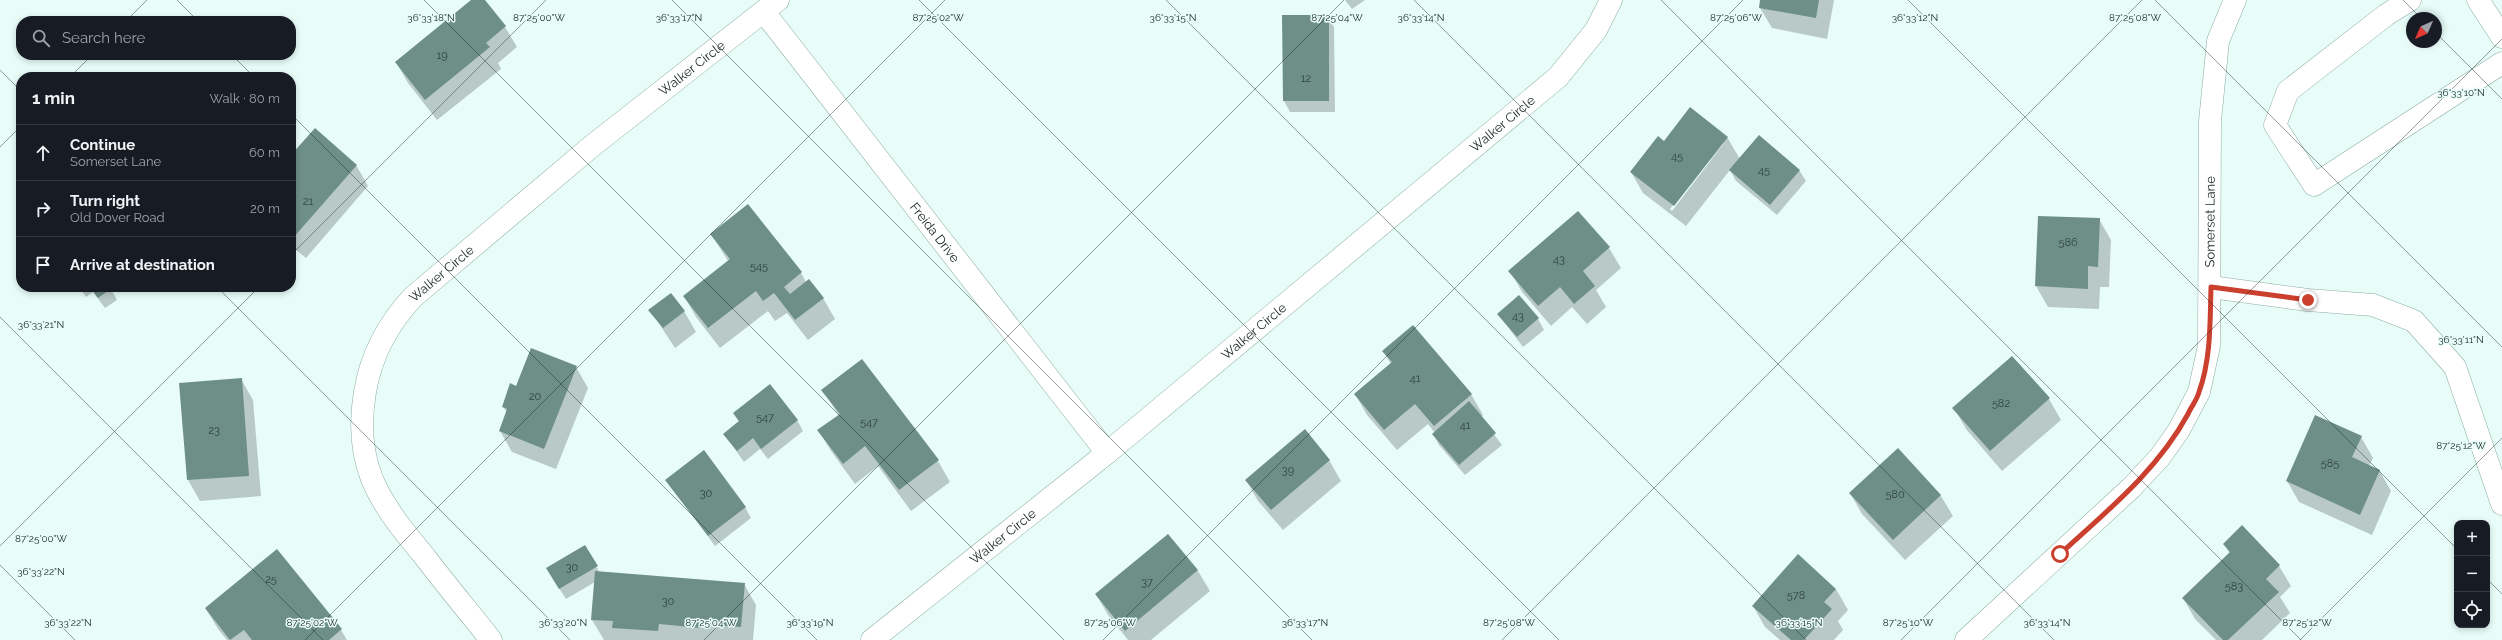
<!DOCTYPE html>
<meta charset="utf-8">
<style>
body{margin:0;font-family:Raleway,sans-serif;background:#20242c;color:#f1f3f6}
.controls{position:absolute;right:12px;bottom:12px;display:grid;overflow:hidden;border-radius:8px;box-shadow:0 2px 6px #0003}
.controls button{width:36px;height:36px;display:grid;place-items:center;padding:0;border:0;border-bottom:1px solid #363941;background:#171b24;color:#f1f3f6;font:20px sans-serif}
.compass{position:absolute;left:2406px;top:12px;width:36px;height:36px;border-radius:50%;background:#171b24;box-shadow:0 2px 6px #0003;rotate:225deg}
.stop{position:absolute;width:12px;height:12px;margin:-9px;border:3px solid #cb3f2f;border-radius:50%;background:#fff}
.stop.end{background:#cb3f2f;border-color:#fff;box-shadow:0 1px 4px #0008}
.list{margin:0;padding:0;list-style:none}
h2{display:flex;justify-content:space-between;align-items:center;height:52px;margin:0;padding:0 16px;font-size:17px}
h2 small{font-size:13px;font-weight:400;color:#9ea1a6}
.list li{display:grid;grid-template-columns:26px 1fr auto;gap:12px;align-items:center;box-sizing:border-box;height:56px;padding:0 16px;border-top:1px solid #363941}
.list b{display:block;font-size:15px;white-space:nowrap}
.list p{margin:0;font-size:13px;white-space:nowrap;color:#9ea1a6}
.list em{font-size:13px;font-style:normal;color:#9ea1a6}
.icon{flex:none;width:22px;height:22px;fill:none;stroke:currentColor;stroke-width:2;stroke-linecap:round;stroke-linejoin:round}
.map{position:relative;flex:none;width:2502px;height:640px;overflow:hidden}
.search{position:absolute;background:#171b24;box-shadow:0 2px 6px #0003;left:16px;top:16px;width:280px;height:44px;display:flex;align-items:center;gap:10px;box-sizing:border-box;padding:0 14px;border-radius:16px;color:#9ea1a6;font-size:15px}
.panel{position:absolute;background:#171b24;box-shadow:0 2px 6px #0003;left:16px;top:72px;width:280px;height:220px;border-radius:16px}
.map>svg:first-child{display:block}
.shadow{fill:#0003;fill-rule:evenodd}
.building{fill:#6e8f88}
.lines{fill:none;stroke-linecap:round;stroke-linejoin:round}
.minor-casing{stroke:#8bada5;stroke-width:23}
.minor{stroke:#fff;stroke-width:22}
.route{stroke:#cb3f2f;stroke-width:5}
.ticks{fill:none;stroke:#1b2825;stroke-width:1;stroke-opacity:0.45}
.labels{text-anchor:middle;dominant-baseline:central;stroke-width:3;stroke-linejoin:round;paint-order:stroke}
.number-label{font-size:11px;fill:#30423e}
.street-label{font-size:13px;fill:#1b2825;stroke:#e8fdf8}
.ticks-label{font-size:10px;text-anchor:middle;fill:#1b2825;stroke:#e8fdf8;stroke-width:3;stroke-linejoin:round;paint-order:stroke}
</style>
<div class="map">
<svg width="2502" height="640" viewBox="0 0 2502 640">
<rect width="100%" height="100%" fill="#e8fdf8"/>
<!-- shadow -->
<path class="shadow" d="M473 0H484L505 27 517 47 498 63 501 69 437 120 408 83 396 62Z
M1345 0H1365L1352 9Z
M1761 0H1834L1827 39 1772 28 1760 8Z
M1328 16 1334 27 1335 112H1290L1284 101Z
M1727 137 1740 159 1799 170 1806 181 1777 215 1736 181 1730 170 1686 226 1643 193 1631 172 1664 142ZM1722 143H1724L1672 211 1670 209Z
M291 157 356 165 368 186 306 258 291 246Z
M2039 217 2099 219 2111 240 2109 287H2100L2099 309 2048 307 2036 286Z
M711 234 801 273 806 282 823 298 835 319 808 340 787 313 775 321 768 311 720 348 696 317 684 296 728 261Z
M1609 248 1621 268 1596 290 1606 307 1587 324 1572 307 1551 326 1522 292 1510 271Z
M79 287H110L117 300 105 308 93 292 86 297Z
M650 310 684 311 696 332 675 348Z
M1498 314 1538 319 1544 330 1523 347Z
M1383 351 1471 394 1483 415 1481 417 1502 445 1465 475 1439 445 1433 434 1435 433 1428 424 1397 450 1367 415 1355 394 1391 364Z
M862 361 938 461 950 482 911 511 878 466 855 484 831 451 819 431 839 416 823 390Z
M576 367 588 388 556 469 512 452 500 431 507 413 503 406 517 387Z
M241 379 253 400 261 496 200 501 188 480 180 384Z
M2049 399 2061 420 2002 471 1966 429 1954 408Z
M734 414 797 420 803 431 768 459 760 449 744 462 724 434 739 422Z
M2361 437 2373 458 2369 466 2379 470 2391 491 2372 535 2299 502 2287 481Z
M1898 449 1941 496 1953 516 1905 560 1862 514 1850 493Z
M1329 460 1341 481 1283 530 1258 501 1246 480Z
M667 480 745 507 751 518 715 546Z
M2242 527 2279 566 2291 586 2280 597 2290 613 2262 640H2216L2195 619 2183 598 2230 554 2224 544Z
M1168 535 1198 571 1210 591 1151 640H1128L1108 615 1096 594Z
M584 546 600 573 744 584 756 605 753 640H604L592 620 595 582 566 599 553 579Z
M277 550 341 630 347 640H227L218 629 206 609Z
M1836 589 1848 610 1838 621 1843 630 1834 640H1780L1765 627 1753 606Z"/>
<!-- building -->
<path class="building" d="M471 0H485L506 26 486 43 490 47 425 100 395 62Z
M1760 0H1819L1816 18 1759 8Z
M1282 15H1329V101H1283Z
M1690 107 1728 137 1674 206 1630 172 1658 136 1664 141Z
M315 128 357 165 293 238 291 236V155Z
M1759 135 1800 170 1770 205 1729 170Z
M748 204 802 272 784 287 790 294 809 279 824 298 795 320 774 293 763 301 756 291 708 328 683 296 730 259 710 234Z
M1578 211 1610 247 1583 271 1595 286 1574 304 1560 287 1538 306 1508 271Z
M2038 216 2100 218 2098 267 2088 266V289L2035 286Z
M90 287H111L112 288 98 298Z
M671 293 685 311 663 328 648 310Z
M1519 295 1539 318 1517 337 1497 314Z
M1413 325 1472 394 1434 426 1415 404 1384 430 1354 394 1392 362 1382 351Z
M531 348 577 366 544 449 499 431 507 409 502 407 510 383 516 386Z
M2012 356 2050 398 1990 451 1952 408Z
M862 359 939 460 899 490 865 446 843 464 817 430 840 414 821 390Z
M242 378 249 476 187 480 179 383Z
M770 384 798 420 761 449 753 438 737 451 723 434 739 421 733 413Z
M1469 401 1496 433 1459 465 1432 434Z
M2315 415 2362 436 2352 457 2380 470 2360 515 2286 481Z
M1305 429 1330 460 1271 510 1245 480Z
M1898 448 1941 495 1893 540 1849 493Z
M704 450 746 507 708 536 665 480Z
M2242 525 2280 565 2266 579 2279 592 2228 640H2223L2182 598 2230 552 2223 544Z
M1168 534 1198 570 1125 631 1095 594Z
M585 545 598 566 559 589 546 568Z
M277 549 342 629 329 640H252L244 630 230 640 205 608Z
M1798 554 1836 589 1824 602 1832 609 1804 640H1791L1752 606Z
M595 571 745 583 741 627 701 624V628L659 624 658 631 612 628 613 621 591 620Z"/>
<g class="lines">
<!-- minor casing -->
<g class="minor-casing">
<g id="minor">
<path d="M2410 0 2386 15 2288 91 2275 125 2314 185 2502 63"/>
<path d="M2478 0 2502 37"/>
<path id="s1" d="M764 12 1107 453"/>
<path d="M2211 287 2308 300 2373 305 2414 321 2455 367 2502 504"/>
<path id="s2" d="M491 640C469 612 446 585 425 557 405 533 384 508 372 479 361 451 360 421 365 392 371 355 387 325 413 297L592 146 778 0"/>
<path id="s3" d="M872 640 1107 453 1558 77 1596 30 1611 0"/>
<path id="s4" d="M1966 640 2131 488 2160 457 2179 430 2199 392 2209 346 2210 121 2218 41 2235 0"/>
</g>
</g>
<!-- minor -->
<use href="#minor" class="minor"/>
</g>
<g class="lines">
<!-- route -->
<path class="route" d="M2060 554C2107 511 2157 471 2188 414 2191 407 2197 400 2199 392 2211 359 2210 322 2211 287L2308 300"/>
</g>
<!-- ticks -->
<path class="ticks" d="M177 0 198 21M424 0 1064 640M672 0 1312 640M919 0 1559 640M1166 0 1806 640M1414 0 2054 640M1661 0 2301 640M1908 0 2457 549M2155 0 2502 347M2403 0 2421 18M126 21 147 0M2436 33 2502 99M232 55 254 77M0 70 21 91M70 77 92 55M291 114 817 640M0 147 21 126M291 255 546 0M217 287 570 640M0 317 323 640M0 546 259 287M0 565 75 640M2487 579 2502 594M305 640 945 0M704 640 1344 0M1103 640 1743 0M1502 640 2142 0M1901 640 2502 39M2300 640 2502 438"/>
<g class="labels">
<!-- number labels -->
<g class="number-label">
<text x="442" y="55">19</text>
<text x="1306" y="78">12</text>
<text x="1677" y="156">45</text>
<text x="1764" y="170">45</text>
<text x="308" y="201">21</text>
<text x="2068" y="242">586</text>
<text x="1559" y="259">43</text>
<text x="759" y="266">545</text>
<text x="1518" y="316">43</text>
<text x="1415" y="378">41</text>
<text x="535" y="396">20</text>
<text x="2001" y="403">582</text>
<text x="765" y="417">547</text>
<text x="869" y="422">547</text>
<text x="1465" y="425">41</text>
<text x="214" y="430">23</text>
<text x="2330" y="463">585</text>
<text x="1288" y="470">39</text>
<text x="706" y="493">30</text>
<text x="1895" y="494">580</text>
<text x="572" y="567">30</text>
<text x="271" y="579">25</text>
<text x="1147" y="582">37</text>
<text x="2234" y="586">583</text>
<text x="1796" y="595">578</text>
<text x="668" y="601">30</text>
</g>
<!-- street labels -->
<g class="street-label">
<text stroke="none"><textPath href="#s2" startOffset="758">Walker Circle</textPath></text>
<text stroke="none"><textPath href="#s3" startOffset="815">Walker Circle</textPath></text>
<text stroke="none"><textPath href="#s4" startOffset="514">Somerset Lane</textPath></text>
<text stroke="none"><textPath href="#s1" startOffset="279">Freida Drive</textPath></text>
<text stroke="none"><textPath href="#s2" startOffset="434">Walker Circle</textPath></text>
<text stroke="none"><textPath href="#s3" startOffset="491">Walker Circle</textPath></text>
<text stroke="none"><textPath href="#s3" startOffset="167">Walker Circle</textPath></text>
</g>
</g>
<g class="ticks-label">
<text x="1421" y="21">36°33'14"N</text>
<text x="431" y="21">36°33'18"N</text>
<text x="539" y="21">87°25'00"W</text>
<text x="679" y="21">36°33'17"N</text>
<text x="938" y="21">87°25'02"W</text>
<text x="1173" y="21">36°33'15"N</text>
<text x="1337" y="21">87°25'04"W</text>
<text x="1736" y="21">87°25'06"W</text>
<text x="1915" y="21">36°33'12"N</text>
<text x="2135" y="21">87°25'08"W</text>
<text x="2461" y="96">36°33'10"N</text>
<text x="41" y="328">36°33'21"N</text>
<text x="2461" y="343">36°33'11"N</text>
<text x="2461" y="449">87°25'12"W</text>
<text x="41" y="542">87°25'00"W</text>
<text x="41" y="575">36°33'22"N</text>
<text x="312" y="626">87°25'02"W</text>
<text x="711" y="626">87°25'04"W</text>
<text x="1110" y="626">87°25'06"W</text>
<text x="1908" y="626">87°25'10"W</text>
<text x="2307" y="626">87°25'12"W</text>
<text x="68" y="626">36°33'22"N</text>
<text x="563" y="626">36°33'20"N</text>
<text x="810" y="626">36°33'19"N</text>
<text x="1305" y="626">36°33'17"N</text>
<text x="1509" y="626">87°25'08"W</text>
<text x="1799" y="626">36°33'15"N</text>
<text x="2047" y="626">36°33'14"N</text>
</g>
</svg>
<div class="controls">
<button>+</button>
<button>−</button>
<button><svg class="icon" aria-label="locate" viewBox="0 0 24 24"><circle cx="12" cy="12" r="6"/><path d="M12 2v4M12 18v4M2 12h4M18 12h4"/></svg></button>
</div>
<svg class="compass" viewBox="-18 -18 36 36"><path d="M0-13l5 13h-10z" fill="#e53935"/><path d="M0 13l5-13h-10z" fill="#9ea1a6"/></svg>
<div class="stop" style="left:2060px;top:554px"></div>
<div class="stop end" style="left:2308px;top:300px"></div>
<div class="search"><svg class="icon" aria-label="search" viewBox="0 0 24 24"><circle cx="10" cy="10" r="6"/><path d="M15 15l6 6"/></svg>Search here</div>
<section class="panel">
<h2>1 min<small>Walk · 80 m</small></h2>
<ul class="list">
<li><svg class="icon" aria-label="ahead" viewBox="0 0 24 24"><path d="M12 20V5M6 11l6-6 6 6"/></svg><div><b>Continue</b><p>Somerset Lane</p></div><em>60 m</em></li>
<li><svg class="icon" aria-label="right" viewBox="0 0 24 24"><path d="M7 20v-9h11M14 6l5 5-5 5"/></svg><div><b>Turn right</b><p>Old Dover Road</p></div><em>20 m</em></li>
<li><svg class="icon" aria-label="arrive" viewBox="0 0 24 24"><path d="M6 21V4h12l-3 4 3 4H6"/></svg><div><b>Arrive at destination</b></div></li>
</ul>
</section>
</div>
